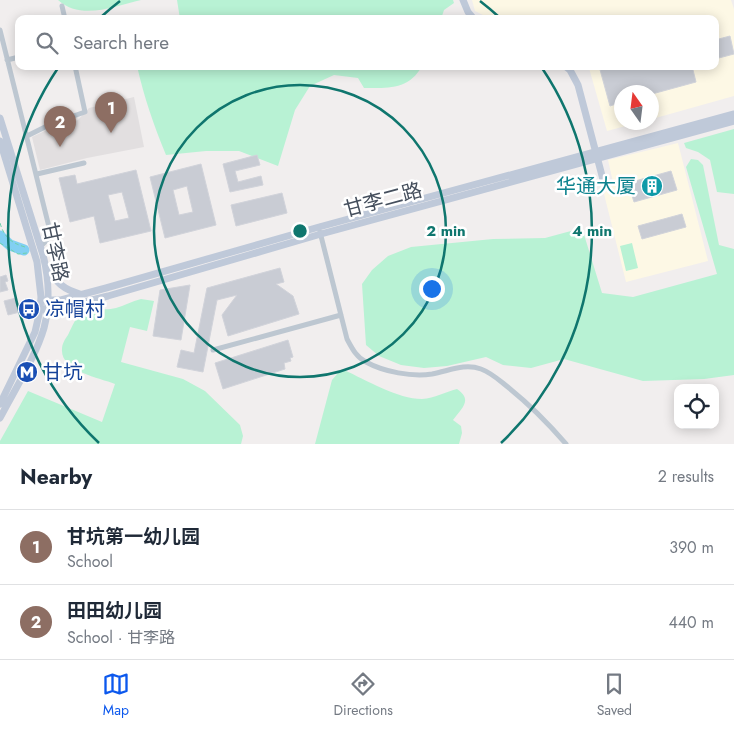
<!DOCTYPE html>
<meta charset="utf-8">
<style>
body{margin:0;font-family:Jost,"Noto Sans SC",sans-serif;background:#f2f2f3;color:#1f2937}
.controls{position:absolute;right:15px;bottom:15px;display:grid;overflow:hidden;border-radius:10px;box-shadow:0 2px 12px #0003}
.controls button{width:45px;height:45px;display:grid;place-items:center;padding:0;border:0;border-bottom:1px solid #e0e1e3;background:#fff;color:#1f2937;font:25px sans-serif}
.compass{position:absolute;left:614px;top:85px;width:45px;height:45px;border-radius:50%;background:#fff;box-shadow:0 2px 12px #0003;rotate:346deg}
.you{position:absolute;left:431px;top:288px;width:18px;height:18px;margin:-12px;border:4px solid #fff;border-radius:50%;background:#1a73e8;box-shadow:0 0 0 8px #1a73e833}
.badge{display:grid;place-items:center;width:32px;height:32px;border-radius:50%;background:#0c58ed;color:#fff;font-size:16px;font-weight:700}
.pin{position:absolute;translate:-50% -41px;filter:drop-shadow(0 1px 2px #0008)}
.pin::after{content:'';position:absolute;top:26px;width:18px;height:15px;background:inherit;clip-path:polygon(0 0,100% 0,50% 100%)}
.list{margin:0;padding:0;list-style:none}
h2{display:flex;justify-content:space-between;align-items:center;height:65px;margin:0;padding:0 20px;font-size:21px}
h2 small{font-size:16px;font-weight:400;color:#747a83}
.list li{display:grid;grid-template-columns:32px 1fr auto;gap:15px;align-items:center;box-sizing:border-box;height:75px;padding:0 20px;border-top:1px solid #e0e1e3}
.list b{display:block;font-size:19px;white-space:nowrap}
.list p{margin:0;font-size:16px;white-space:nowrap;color:#747a83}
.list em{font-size:16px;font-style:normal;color:#747a83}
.icon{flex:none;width:28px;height:28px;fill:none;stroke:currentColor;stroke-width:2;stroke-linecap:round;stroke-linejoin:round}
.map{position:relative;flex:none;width:734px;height:444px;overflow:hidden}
.search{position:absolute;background:#fff;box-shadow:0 2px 12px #0003;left:15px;right:15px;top:15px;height:55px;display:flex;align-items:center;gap:12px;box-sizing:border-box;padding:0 18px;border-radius:10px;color:#747a83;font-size:19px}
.sheet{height:215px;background:#fff}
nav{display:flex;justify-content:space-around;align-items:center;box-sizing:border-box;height:70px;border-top:1px solid #e0e1e3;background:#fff;font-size:14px;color:#747a83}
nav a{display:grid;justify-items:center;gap:2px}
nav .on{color:#0c58ed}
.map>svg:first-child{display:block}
.commercial{fill:#fdf8e5}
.education{fill:#e2dfe0}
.green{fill:#b8f2d4}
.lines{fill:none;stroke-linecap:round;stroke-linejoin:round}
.river{stroke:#82d0f2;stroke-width:11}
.building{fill:#c9ccd4;stroke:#d1d3da;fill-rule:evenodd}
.path{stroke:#6ed2ab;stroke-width:1;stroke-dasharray:4 2.5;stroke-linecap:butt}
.street{stroke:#bdc7d1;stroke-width:5}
.secondary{stroke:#bfc9d9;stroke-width:7}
.ring{fill:none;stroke:#0f766e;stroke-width:2.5}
.labels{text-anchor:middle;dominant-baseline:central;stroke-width:5;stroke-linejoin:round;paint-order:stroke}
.culture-label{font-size:20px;fill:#0d838f;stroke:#fff;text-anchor:end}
.street-label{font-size:20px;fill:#454f5d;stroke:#fff}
.transit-label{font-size:20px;fill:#164399;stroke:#fff;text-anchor:start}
.centre{fill:#0f766e;stroke:#fff;stroke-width:2.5}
.ring-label{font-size:15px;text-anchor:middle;font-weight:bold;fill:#0f766e;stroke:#fff;stroke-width:5;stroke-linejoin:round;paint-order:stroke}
</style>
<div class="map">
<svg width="734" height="444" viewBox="0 0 734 444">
<rect width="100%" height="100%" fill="#f1eeee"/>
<!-- commercial -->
<path class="commercial" d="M472 0H731L734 9V96L652 119V92H622V122L637 123 607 131 589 68 585 66H715V19H491L475 11Z
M678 143 708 261 626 282 604 194 613 182 608 160Z"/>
<!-- education -->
<path class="education" d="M134 97 144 147 87 158 40 170 32 137 53 127 78 120 89 108Z"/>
<!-- green -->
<path class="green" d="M58 0H141C115 6 81 21 58 0Z
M177 0H453L454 3 444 10 441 19H180Z
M137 66H422C409 90 388 88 364 88L358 78 334 75 310 86 295 110 278 166 239 151H206L166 155C154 126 144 97 137 66Z
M734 129V194L717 192 710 160 698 152 686 148 684 143Z
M691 159 698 160 703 165 719 245 734 249V375L704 379 643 381 564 359 531 368 503 365 486 357 447 366 424 368 401 365 379 356 366 345 362 284 372 270 388 256 411 247 493 239 545 238 582 228 602 293 633 297 717 274 686 167Z
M632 243 638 268 626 271 620 246Z
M141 299 154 301 147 331 130 327 121 362 183 379 205 391 240 425 243 436 241 444H0V441L28 391 102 422 115 384C99 378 60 371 62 349 62 344 65 339 68 335 72 327 76 315 85 311 95 307 105 311 116 308 124 306 132 301 141 299Z
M344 370C366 380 398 399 422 399 435 398 445 392 457 389 473 400 462 408 453 420L461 426 462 433 459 444H315L332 380 338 373Z"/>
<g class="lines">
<!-- river -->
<path class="river" d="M0 236 10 245 24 250"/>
</g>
<!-- building -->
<path class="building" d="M730 36 734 54 715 59V40Z
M599 66H692L696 82 652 94V92H622V102L610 106Z
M257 155 260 165 235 171 238 182 261 176 263 185 230 192 223 164Z
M201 164 216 225 165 238 150 177ZM187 186 193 212 179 215 173 190Z
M136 170 151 231 100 243 94 216 70 222 59 178 75 175 77 184ZM122 192 129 218 115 221 108 195Z
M671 171 677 190 634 202 628 183Z
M282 193 287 213 236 226 231 205Z
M682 214 686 227 642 239 638 226Z
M280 268 284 282 276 284 293 296 299 314 228 336 222 315 237 295 217 300 203 372 177 367 181 350 194 353 207 288Z
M6 275 8 281 5 282 8 290 0 292V277Z
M190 285 181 340 153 336 160 290Z
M16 298 20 312 8 315 4 301Z
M288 340 293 357 290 358 291 361 284 363 285 369 223 389 215 363Z"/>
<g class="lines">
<!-- path -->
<path class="path" d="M0 223C4 237 11 243 25 247
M0 243 18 254 27 253"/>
<!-- street -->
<path class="street" d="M62 6 65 19
M0 30 50 231V237L40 247
M7 60 19 57
M27 136 53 123 85 112 75 66
M37 174 84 163
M320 232 347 339C352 348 356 357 366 362 384 372 412 377 432 374 449 371 464 363 481 369 492 373 500 381 509 388 530 405 548 423 566 444
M213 350 341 315"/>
<!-- secondary -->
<path class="secondary" d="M463 0 468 12 474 19
M565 66 570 70 578 85 605 187
M0 118 43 255C49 278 50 305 44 328 36 356 14 391 0 418
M0 141 37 262 41 297 40 310 35 332 0 404
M46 268C57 282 62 289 80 294
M41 300H61L106 288 319 227 734 114
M40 309 47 310 64 307 108 296 321 234 734 121"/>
</g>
<!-- distance rings -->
<g class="ring">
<circle cx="300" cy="231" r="146"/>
<path d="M99 443A292 292 0 0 1 58 68M101 17A292 292 0 0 1 120 1M480 1A292 292 0 0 1 499 17M542 68A292 292 0 0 1 501 443"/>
</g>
<!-- icons -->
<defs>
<g id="building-disc" transform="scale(1.125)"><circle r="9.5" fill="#0f9aa8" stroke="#fff"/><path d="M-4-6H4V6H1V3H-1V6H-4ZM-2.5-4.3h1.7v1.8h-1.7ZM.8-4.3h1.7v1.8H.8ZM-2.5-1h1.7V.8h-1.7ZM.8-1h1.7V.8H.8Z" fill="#fff"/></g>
<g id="bus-disc" transform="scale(1.125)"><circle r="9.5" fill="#1a4fb4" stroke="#fff"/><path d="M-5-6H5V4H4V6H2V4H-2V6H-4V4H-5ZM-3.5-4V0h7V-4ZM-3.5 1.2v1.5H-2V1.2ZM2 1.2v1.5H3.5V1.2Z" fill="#fff"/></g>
<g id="metro-disc" transform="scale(1.125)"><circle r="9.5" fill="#1a4fb4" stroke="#fff"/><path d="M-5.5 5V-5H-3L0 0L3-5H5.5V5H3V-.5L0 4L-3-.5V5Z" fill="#fff"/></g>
</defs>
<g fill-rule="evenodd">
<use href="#building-disc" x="652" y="186"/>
<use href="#bus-disc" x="29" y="309"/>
<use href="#metro-disc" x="27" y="372"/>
</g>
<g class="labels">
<!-- culture labels -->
<g class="culture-label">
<text x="636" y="186">华通大厦</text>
</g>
<!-- street labels -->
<g class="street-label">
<text transform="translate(383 200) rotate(-15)">甘李二路</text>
<text transform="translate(55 252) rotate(78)">甘李路</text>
</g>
<!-- transit labels -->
<g class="transit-label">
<text x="45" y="309">凉帽村</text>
<text x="43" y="372">甘坑</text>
</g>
</g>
<circle cx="300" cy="231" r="8" class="centre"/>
<g class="ring-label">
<text x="446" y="236">2 min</text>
<text x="592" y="236">4 min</text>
</g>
</svg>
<div class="controls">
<button><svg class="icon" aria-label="locate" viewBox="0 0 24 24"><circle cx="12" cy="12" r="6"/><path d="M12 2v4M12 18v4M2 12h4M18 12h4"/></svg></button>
</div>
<svg class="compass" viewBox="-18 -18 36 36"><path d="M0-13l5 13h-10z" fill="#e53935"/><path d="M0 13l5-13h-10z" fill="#747a83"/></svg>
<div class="you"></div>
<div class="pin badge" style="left:111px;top:133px;background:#8d6e63">1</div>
<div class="pin badge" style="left:60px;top:147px;background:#8d6e63">2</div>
<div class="search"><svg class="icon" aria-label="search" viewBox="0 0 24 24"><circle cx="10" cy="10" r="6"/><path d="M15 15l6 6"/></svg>Search here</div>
</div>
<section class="sheet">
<h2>Nearby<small>2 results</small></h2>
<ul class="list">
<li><span class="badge" style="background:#8d6e63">1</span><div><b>甘坑第一幼儿园</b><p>School</p></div><em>390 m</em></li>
<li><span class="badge" style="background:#8d6e63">2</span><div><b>田田幼儿园</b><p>School · 甘李路</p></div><em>440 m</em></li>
</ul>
</section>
<nav>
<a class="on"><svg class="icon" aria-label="map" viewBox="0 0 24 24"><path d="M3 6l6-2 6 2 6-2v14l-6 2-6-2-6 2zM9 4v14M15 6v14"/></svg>Map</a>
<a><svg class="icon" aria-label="directions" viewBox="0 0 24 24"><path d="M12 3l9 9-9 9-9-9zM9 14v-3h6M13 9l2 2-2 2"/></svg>Directions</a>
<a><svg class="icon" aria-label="saved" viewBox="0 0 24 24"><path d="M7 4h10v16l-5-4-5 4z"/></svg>Saved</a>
</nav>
